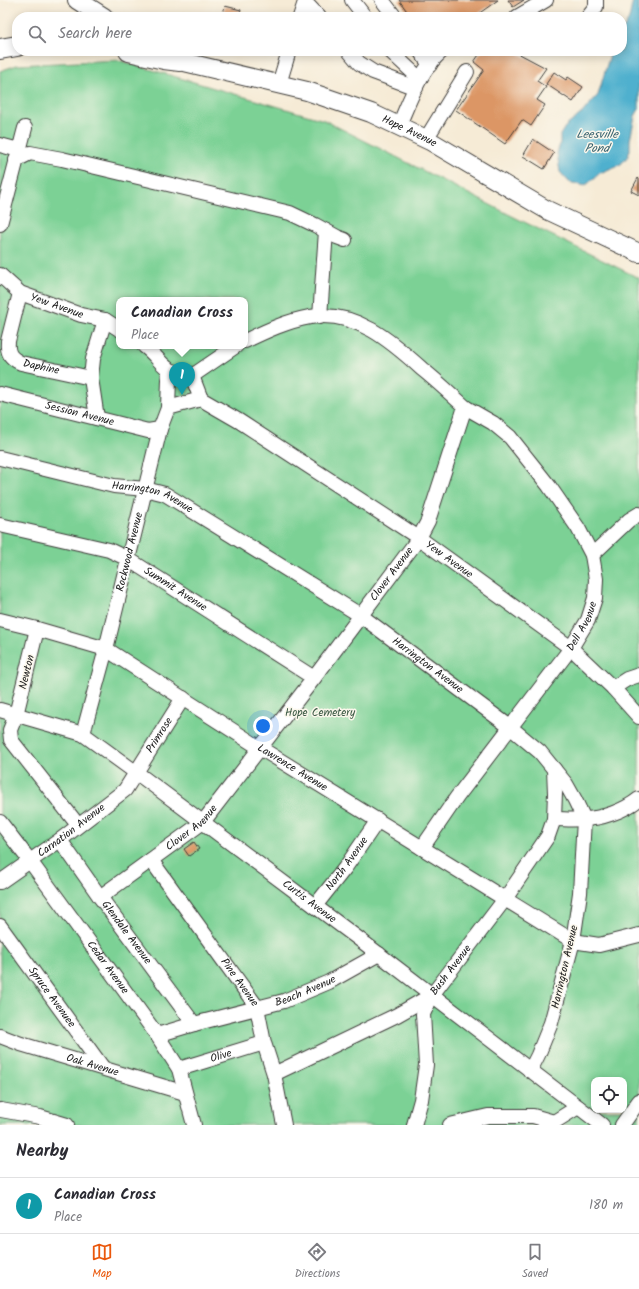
<!DOCTYPE html>
<style>
body{margin:0;font-family:Kalam,sans-serif;background:#f2f2f3;color:#2b2b33}
.controls{position:absolute;right:12px;bottom:12px;display:grid;overflow:hidden;border-radius:8px;box-shadow:0 2px 10px #0003}
.controls button{width:36px;height:36px;display:grid;place-items:center;padding:0;border:0;border-bottom:1px solid #e1e1e2;background:#fff;color:#2b2b33;font:20px sans-serif}
.you{position:absolute;left:263px;top:726px;width:14px;height:14px;margin:-10px;border:3px solid #fff;border-radius:50%;background:#1a73e8;box-shadow:0 0 0 6px #1a73e833}
.badge{display:grid;place-items:center;width:26px;height:26px;border-radius:50%;background:#ea580c;color:#fff;font-size:13px;font-weight:700}
.pin{position:absolute;translate:-50% -33px;filter:drop-shadow(0 1px 2px #0008)}
.pin::after{content:'';position:absolute;top:21px;width:14px;height:12px;background:inherit;clip-path:polygon(0 0,100% 0,50% 100%)}
.popup{position:absolute;left:116px;top:297px;width:132px;height:52px;box-sizing:border-box;display:grid;place-content:center;border-radius:8px;background:#fff;filter:drop-shadow(0 1px 3px #0005);font-size:13px;white-space:nowrap;color:#7c7c81}
.popup b{font-size:15px;color:#2b2b33}
.popup::after{content:'';position:absolute;left:50%;top:100%;margin-left:-8px;border:8px solid transparent;border-top-color:#fff}
.list{margin:0;padding:0;list-style:none}
h2{display:flex;justify-content:space-between;align-items:center;height:52px;margin:0;padding:0 16px;font-size:17px}
h2 small{font-size:13px;font-weight:400;color:#7c7c81}
.list li{display:grid;grid-template-columns:26px 1fr auto;gap:12px;align-items:center;box-sizing:border-box;height:56px;padding:0 16px;border-top:1px solid #e1e1e2}
.list b{display:block;font-size:15px;white-space:nowrap}
.list p{margin:0;font-size:13px;white-space:nowrap;color:#7c7c81}
.list em{font-size:13px;font-style:normal;color:#7c7c81}
.icon{flex:none;width:22px;height:22px;fill:none;stroke:currentColor;stroke-width:2;stroke-linecap:round;stroke-linejoin:round}
.map{position:relative;flex:none;width:639px;height:1125px;overflow:hidden}
.search{position:absolute;background:#fff;box-shadow:0 2px 10px #0003;left:12px;right:12px;top:12px;height:44px;display:flex;align-items:center;gap:10px;box-sizing:border-box;padding:0 14px;border-radius:16px;color:#7c7c81;font-size:15px}
.sheet{height:108px;background:#fff}
nav{display:flex;justify-content:space-around;align-items:center;box-sizing:border-box;height:56px;border-top:1px solid #e1e1e2;background:#fff;font-size:11px;color:#7c7c81}
nav a{display:grid;justify-items:center;gap:2px}
nav .on{color:#ea580c}
.map>svg:first-child{display:block}
.green{fill:#7bd195;stroke:#4c7658;fill-rule:evenodd}
.water{fill:#50b0ce;stroke:#366675}
.building{fill:#dc9665}
.lines{fill:none;stroke-linecap:round;stroke-linejoin:round}
.minor-casing{stroke:#3d3b38;stroke-width:16}
.major-casing{stroke:#3d3b38;stroke-width:20}
.highway-casing{stroke:#3d3b38;stroke-width:22}
.minor{stroke:#fff;stroke-width:14}
.major{stroke:#fff;stroke-width:18}
.highway{stroke:#fff;stroke-width:20}
.labels{text-anchor:middle;dominant-baseline:central;stroke-width:3;stroke-linejoin:round;paint-order:stroke}
.street-label{font-size:11px;fill:#1c1c1c;stroke:#fbf7ec}
.park-label{font-size:11px;fill:#3d5b46;stroke:#fbf7ec}
.water-label{font-size:12px;font-style:italic;fill:#335f6c;stroke:#fbf7ec}
</style>
<div class="map">
<svg width="639" height="1125" viewBox="0 0 639 1125">
<rect width="100%" height="100%" fill="#fbf7ec"/>
<filter id="ink" filterUnits="userSpaceOnUse"><feTurbulence type="fractalNoise" baseFrequency=".025" numOctaves="2"/><feDisplacementMap in="SourceGraphic" scale="8" xChannelSelector="R" yChannelSelector="G"/><feConvolveMatrix kernelMatrix="1 2 1 2 8 2 1 2 1" color-interpolation-filters="sRGB"/></filter>
<filter id="wash" filterUnits="userSpaceOnUse"><feTurbulence type="fractalNoise" baseFrequency=".012" numOctaves="4" result="noise"/><feDisplacementMap in="SourceGraphic" scale="16" xChannelSelector="R" yChannelSelector="G"/><feGaussianBlur stdDeviation="0.9" result="paint"/><feColorMatrix in="noise" values="0 0 0 0 0 0 0 0 0 0 0 0 0 0 0 0 0 1.4 0 .05"/><feComposite in="paint" operator="in"/></filter>
<g filter="url(#wash)">
<rect width="100%" height="100%" fill="#f6ebd6"/>
<!-- green -->
<path class="green" d="M118 60 324 120 516 218 639 278V1125H0V71L17 65ZM119 300H245V346H119ZM594 1080H624V1110H594Z"/>
<!-- water -->
<path class="water" d="M633 0H639V109L635 116 630 140V150L628 156 621 164 600 173 585 186 569 182 560 172 557 153 560 144V135L565 127 582 113 598 95 611 51H622V31L629 19Z"/>
<g id="blocks">
<!-- building -->
<path class="building" d="M399 0H498L474 17H411Z
M508 0H524L513 7Z
M225 6 241 10 239 17H220L221 13H223Z
M487 51H514L546 68 537 81 546 87 537 100 545 105 531 126 522 120 505 144 456 110 484 70 474 62 481 52Z
M554 72 566 80 568 77 583 87 573 102 546 84Z
M533 139 554 153 544 169 523 156Z
M638 178 639 179V195L631 191Z
M194 842 199 849 189 856 184 849Z"/>
</g>
</g>
<g filter="url(#ink)">
<use href="#blocks" fill-opacity="0" stroke="#3d3b38" stroke-width="1"/>
<g class="lines">
<!-- minor casing -->
<g class="minor-casing">
<g id="minor">
<path d="M352 0 365 17"/>
<path d="M382 0 395 17"/>
<path d="M300 17 305 2 319 17"/>
<path d="M517 17 546 0"/>
<path d="M588 17 596 7V0"/>
<path d="M349 51 359 63 373 72 416 88"/>
<path d="M390 51 420 79"/>
<path d="M420 51 430 65"/>
<path d="M279 84 289 51"/>
<path d="M399 125C410 100 420 70 442 51"/>
<path d="M426 139 467 72"/>
<path d="M0 145 19 150"/>
<path d="M16 160 30 153 62 159 290 213 315 225 337 237 345 240"/>
<path d="M0 224 25 128"/>
<path id="s1" d="M0 275 20 293 81 315 105 320 119 329"/>
<path id="s2" d="M20 293 8 341C7 353 10 358 21 363L91 378"/>
<path d="M320 317 326 231"/>
<path d="M144 346C153 352 159 362 167 368 174 373 184 374 192 376L201 399"/>
<path d="M192 376 236 346"/>
<path id="s3" d="M0 394 148 431 160 429"/>
<path id="s4" d="M168 408 201 399 239 421 419 538 571 648 613 688 639 717"/>
<path d="M97 418 91 378 93 359 105 320"/>
<path id="s5" d="M0 458 114 486 145 489 165 494 360 615 510 727 540 752 566 784 575 800 584 819 580 893 573 941 551 1023 538 1055 530 1071"/>
<path id="s6" d="M0 525 109 550 128 559 314 678"/>
<path d="M592 555 629 520 639 514"/>
<path id="s7" d="M0 620 37 629 106 649 260 748 573 941 599 945 639 935"/>
<path d="M37 629 16 715 10 730 11 740 78 825"/>
<path d="M613 688 627 679 639 675"/>
<path id="s8" d="M0 710 83 734 145 779 359 939 602 1125"/>
<path id="s9" d="M83 734 106 649 160 429 168 408 169 379 168 369"/>
<path d="M554 819C564 819 573 820 583 819 601 819 624 811 639 799"/>
<path id="s10" d="M0 822 30 861 157 1035 179 1069 194 1125"/>
<path id="s11" d="M60 840 100 897 194 1024"/>
<path id="s12" d="M422 848 457 797 571 648 588 620 595 598 596 579 592 555 578 528 549 486 510 437 493 423 465 407"/>
<path id="s13" d="M151 860 257 1007 264 1043 274 1074 284 1125"/>
<path id="s14" d="M0 882 60 840 125 790 183 698"/>
<path id="s15" d="M100 897 203 822 314 678 419 538 428 521 465 407C451 394 437 381 422 369 391 341 356 310 310 317 287 321 266 331 245 341"/>
<path id="s16" d="M315 906 345 868 378 820"/>
<path id="s17" d="M0 926 103 1068"/>
<path id="s18" d="M157 1035 194 1024 284 1001 329 982 379 954"/>
<path id="s19" d="M0 1036 21 1044 185 1093"/>
<path id="s20" d="M179 1069 264 1043"/>
<path id="s21" d="M274 1074 397 1015 432 995 505 899 548 836 554 819 555 793 554 769"/>
<path d="M1 1110 40 1117 67 1125"/>
<path d="M414 1125 421 1100 426 1065 423 1014 432 995"/>
<path d="M450 1125 488 1116H533L554 1122"/>
<path d="M552 1125 554 1122 578 1107"/>
<path d="M622 1125 639 1101"/>
</g>
</g>
<!-- major casing -->
<g class="major-casing">
<g id="major">
<path d="M77 0 104 17"/>
<path id="s22" d="M168 53 180 61 307 91 371 113 430 141 547 210 639 253"/>
</g>
</g>
<!-- highway casing -->
<g class="highway-casing">
<path id="highway" d="M0 49 17 46
M129 51 164 59 180 61"/>
</g>
<!-- minor -->
<use href="#minor" class="minor"/>
<!-- major -->
<use href="#major" class="major"/>
<!-- highway -->
<use href="#highway" class="highway"/>
</g>
</g>
<g class="labels">
<!-- street labels -->
<g class="street-label">
<text stroke="none"><textPath href="#s22" startOffset="255">Hope Avenue</textPath></text>
<text stroke="none"><textPath href="#s1" startOffset="66">Yew Avenue</textPath></text>
<text stroke="none"><textPath href="#s2" startOffset="98">Daphine</textPath></text>
<text stroke="none"><textPath href="#s3" startOffset="82">Session Avenue</textPath></text>
<text stroke="none"><textPath href="#s5" startOffset="158">Harrington Avenue</textPath></text>
<text stroke="none"><textPath href="#s9" startOffset="188">Rockwood Avenue</textPath></text>
<text stroke="none"><textPath href="#s4" startOffset="330">Yew Avenue</textPath></text>
<text stroke="none"><textPath href="#s15" startOffset="439">Clover Avenue</textPath></text>
<text stroke="none"><textPath href="#s6" startOffset="189">Summit Avenue</textPath></text>
<text stroke="none"><textPath href="#s12" startOffset="274">Dell Avenue</textPath></text>
<text stroke="none"><textPath href="#s5" startOffset="483">Harrington Avenue</textPath></text>
<text transform="translate(27 672) rotate(-76)">Newton</text>
<text stroke="none"><textPath href="#s14" startOffset="220">Primrose</textPath></text>
<text stroke="none"><textPath href="#s7" startOffset="331">Lawrence Avenue</textPath></text>
<text stroke="none"><textPath href="#s15" startOffset="115">Clover Avenue</textPath></text>
<text stroke="none"><textPath href="#s14" startOffset="88">Carnation Avenue</textPath></text>
<text stroke="none"><textPath href="#s16" startOffset="53">North Avenue</textPath></text>
<text stroke="none"><textPath href="#s8" startOffset="368">Curtis Avenue</textPath></text>
<text stroke="none"><textPath href="#s11" startOffset="114">Glendale Avenue</textPath></text>
<text transform="translate(565 967) rotate(-77)">Harrington Avenue</text>
<text stroke="none"><textPath href="#s10" startOffset="181">Cedar Avenue</textPath></text>
<text stroke="none"><textPath href="#s21" startOffset="208">Bush Avenue</textPath></text>
<text stroke="none"><textPath href="#s13" startOffset="151">Pine Avenue</textPath></text>
<text stroke="none"><textPath href="#s18" startOffset="155">Beach Avenue</textPath></text>
<text stroke="none"><textPath href="#s17" startOffset="88">Spruce Avenuee</textPath></text>
<text stroke="none"><textPath href="#s20" startOffset="44">Olive</textPath></text>
<text stroke="none"><textPath href="#s19" startOffset="97">Oak Avenue</textPath></text>
</g>
<!-- park labels -->
<g class="park-label">
<text x="320" y="713">Hope Cemetery</text>
</g>
<!-- water labels -->
<g class="water-label">
<text x="597" y="134">Leesville<tspan x="597" dy="14">Pond</tspan></text>
</g>
</g>
</svg>
<div class="controls">
<button><svg class="icon" aria-label="locate" viewBox="0 0 24 24"><circle cx="12" cy="12" r="6"/><path d="M12 2v4M12 18v4M2 12h4M18 12h4"/></svg></button>
</div>
<div class="you"></div>
<div class="pin badge" style="left:182px;top:395px;background:#0f9aa8">1</div>
<div class="popup"><b>Canadian Cross</b>Place</div>
<div class="search"><svg class="icon" aria-label="search" viewBox="0 0 24 24"><circle cx="10" cy="10" r="6"/><path d="M15 15l6 6"/></svg>Search here</div>
</div>
<section class="sheet">
<h2>Nearby<small></small></h2>
<ul class="list">
<li><span class="badge" style="background:#0f9aa8">1</span><div><b>Canadian Cross</b><p>Place</p></div><em>180 m</em></li>
</ul>
</section>
<nav>
<a class="on"><svg class="icon" aria-label="map" viewBox="0 0 24 24"><path d="M3 6l6-2 6 2 6-2v14l-6 2-6-2-6 2zM9 4v14M15 6v14"/></svg>Map</a>
<a><svg class="icon" aria-label="directions" viewBox="0 0 24 24"><path d="M12 3l9 9-9 9-9-9zM9 14v-3h6M13 9l2 2-2 2"/></svg>Directions</a>
<a><svg class="icon" aria-label="saved" viewBox="0 0 24 24"><path d="M7 4h10v16l-5-4-5 4z"/></svg>Saved</a>
</nav>
